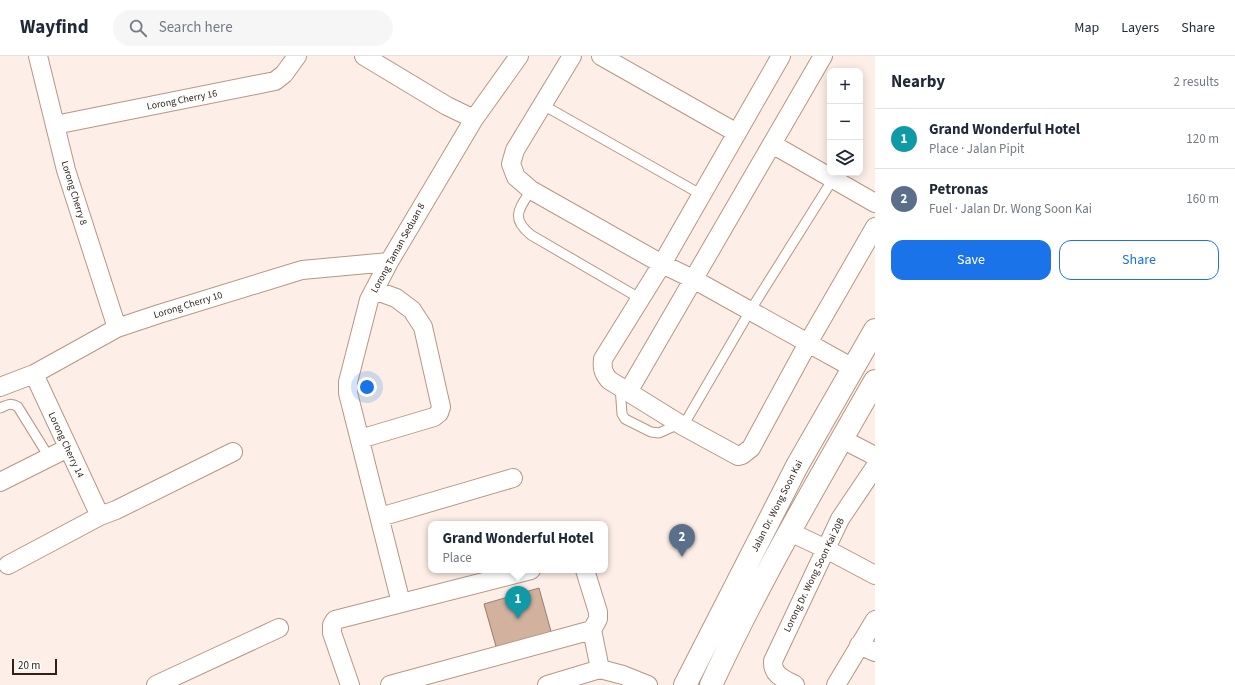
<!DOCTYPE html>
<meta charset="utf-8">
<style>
body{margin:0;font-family:"Source Sans 3",sans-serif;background:#f6f6f7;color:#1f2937}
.controls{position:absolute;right:12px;top:12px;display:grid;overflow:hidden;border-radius:8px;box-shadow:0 2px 10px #0003}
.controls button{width:36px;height:36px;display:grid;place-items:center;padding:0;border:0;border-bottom:1px solid #e0e1e3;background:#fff;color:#1f2937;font:20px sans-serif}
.scale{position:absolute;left:12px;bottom:10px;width:45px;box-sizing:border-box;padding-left:4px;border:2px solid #2e221b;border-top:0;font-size:11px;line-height:14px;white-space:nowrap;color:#2e221b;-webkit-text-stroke:3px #fff;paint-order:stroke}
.you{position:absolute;left:367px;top:331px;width:14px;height:14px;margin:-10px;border:3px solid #fff;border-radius:50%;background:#1a73e8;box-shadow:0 0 0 6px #1a73e833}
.badge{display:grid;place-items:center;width:26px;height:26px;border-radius:50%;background:#1a73e8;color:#fff;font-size:13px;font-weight:700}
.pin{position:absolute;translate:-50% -33px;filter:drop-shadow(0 1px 2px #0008)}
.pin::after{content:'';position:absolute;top:21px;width:14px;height:12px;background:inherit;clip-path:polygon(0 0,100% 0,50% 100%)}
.popup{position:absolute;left:428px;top:465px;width:180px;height:52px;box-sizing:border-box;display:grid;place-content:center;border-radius:8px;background:#fff;filter:drop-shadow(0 1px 3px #0005);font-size:13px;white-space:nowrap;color:#747a83}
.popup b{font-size:15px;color:#1f2937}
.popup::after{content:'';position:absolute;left:50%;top:100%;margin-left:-8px;border:8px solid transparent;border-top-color:#fff}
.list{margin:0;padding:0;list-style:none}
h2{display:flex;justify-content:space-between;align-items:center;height:52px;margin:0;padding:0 16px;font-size:17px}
h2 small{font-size:13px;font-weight:400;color:#747a83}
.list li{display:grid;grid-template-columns:26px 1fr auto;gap:12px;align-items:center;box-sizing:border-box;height:60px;padding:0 16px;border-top:1px solid #e0e1e3}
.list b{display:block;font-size:15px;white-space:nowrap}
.list p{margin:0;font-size:13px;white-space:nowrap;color:#747a83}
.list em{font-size:13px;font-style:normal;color:#747a83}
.actions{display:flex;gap:8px;padding:12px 16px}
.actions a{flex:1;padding:9px 0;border:1px solid #1a73e8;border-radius:12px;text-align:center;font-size:14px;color:#1a73e8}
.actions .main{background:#1a73e8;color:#fff}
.icon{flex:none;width:22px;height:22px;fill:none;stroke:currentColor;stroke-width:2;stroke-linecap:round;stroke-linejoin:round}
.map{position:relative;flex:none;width:875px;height:629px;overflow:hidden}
header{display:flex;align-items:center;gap:24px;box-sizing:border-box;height:56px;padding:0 20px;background:#fff;border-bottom:1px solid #e0e1e3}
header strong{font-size:19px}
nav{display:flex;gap:22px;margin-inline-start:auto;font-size:14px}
.search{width:280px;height:36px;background:#f6f6f7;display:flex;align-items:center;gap:10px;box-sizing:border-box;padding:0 14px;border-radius:22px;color:#747a83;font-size:15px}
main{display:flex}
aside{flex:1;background:#fff}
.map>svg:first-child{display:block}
.building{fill:#d3b19f;stroke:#9c7c6b}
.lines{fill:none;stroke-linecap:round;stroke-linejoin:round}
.service-casing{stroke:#b79684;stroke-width:11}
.minor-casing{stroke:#b79684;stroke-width:20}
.primary-casing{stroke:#b79684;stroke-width:24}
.service{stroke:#fff;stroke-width:9}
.minor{stroke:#fff;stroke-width:18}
.primary{stroke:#fff;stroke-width:22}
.labels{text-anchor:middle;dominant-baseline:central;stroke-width:3.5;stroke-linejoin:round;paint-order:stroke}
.street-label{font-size:10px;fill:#2e221b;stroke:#fff}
</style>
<header>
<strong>Wayfind</strong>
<div class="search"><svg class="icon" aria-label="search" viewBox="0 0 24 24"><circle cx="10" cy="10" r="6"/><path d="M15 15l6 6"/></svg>Search here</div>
<nav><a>Map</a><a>Layers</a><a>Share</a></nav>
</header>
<main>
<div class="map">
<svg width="875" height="629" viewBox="0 0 875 629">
<rect width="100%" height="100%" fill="#fdefe7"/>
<!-- building -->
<path class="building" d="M539 532 552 579 497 594 484 548Z"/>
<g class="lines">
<!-- service casing -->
<g class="service-casing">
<path id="service" d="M543 49 702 139
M531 134C519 153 510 162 531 179L641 243
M620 330 622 358 625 363 651 376 659 377 679 368
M0 352C7 349 11 346 18 351L49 401
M683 370 750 255 833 123"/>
</g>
<!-- minor casing -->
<g class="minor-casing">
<path id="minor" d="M38 0 66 114 117 272
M364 0 447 50 474 63
M572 0 515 94 511 108 516 121 531 134 662 208 693 223 853 312
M601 0 737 77
M781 0 662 208 603 303C602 312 603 317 609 324L683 370 738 400 742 399 751 392 808 287 875 171
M55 69 275 25 284 18 297 0
M772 88 875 147
M34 318 100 460
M0 331 34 318 117 272 159 258 302 214 389 206
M628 336 823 0
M360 383 434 361 439 357 441 351 423 271 412 254 396 242 374 234
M842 383 875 400
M0 426 68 392
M380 461 513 422
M790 476 826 493 875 519
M8 509 100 460 116 454 233 396
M401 547 348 337V326L369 244 389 206 474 63 519 0
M592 574 600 613
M859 589 875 596
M156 629 279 572
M350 629 332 577V569L335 564 531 514
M390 629 592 574 598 563V556L585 514
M547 629 600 613 623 619 648 629
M795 629C784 623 772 619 773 605L840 463 875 411
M836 629 875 564"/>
</g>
<!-- primary casing -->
<g class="primary-casing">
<path id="primary" d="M685 629 797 410 875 274
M711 629C759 525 818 425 875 325"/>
</g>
<!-- service -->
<use href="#service" class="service"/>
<!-- minor -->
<use href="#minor" class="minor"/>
<!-- primary -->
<use href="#primary" class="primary"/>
</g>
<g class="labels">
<!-- street labels -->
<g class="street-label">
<text transform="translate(182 44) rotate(-11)">Lorong Cherry 16</text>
<text transform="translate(74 137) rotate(73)">Lorong Cherry 8</text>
<text transform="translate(398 192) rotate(-61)">Lorong Taman Seduan 8</text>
<text transform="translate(188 249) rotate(-17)">Lorong Cherry 10</text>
<text transform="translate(66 389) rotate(65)">Lorong Cherry 14</text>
<text transform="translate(777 450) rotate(-63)">Jalan Dr. Wong Soon Kai</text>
<text transform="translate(814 519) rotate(-64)">Lorong Dr. Wong Soon Kai 20B</text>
</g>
</g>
</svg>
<div class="controls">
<button>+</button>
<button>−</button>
<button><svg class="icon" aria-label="layers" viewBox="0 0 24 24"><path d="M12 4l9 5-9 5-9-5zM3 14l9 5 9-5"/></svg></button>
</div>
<div class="scale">20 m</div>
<div class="you"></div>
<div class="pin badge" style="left:518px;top:563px;background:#0f9aa8">1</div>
<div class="popup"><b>Grand Wonderful Hotel</b>Place</div>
<div class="pin badge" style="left:682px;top:501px;background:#5c6f8a">2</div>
</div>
<aside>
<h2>Nearby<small>2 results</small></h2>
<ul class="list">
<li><span class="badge" style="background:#0f9aa8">1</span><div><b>Grand Wonderful Hotel</b><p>Place · Jalan Pipit</p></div><em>120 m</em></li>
<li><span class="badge" style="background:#5c6f8a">2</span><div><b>Petronas</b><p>Fuel · Jalan Dr. Wong Soon Kai</p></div><em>160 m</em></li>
</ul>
<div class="actions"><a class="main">Save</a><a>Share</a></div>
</aside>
</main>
